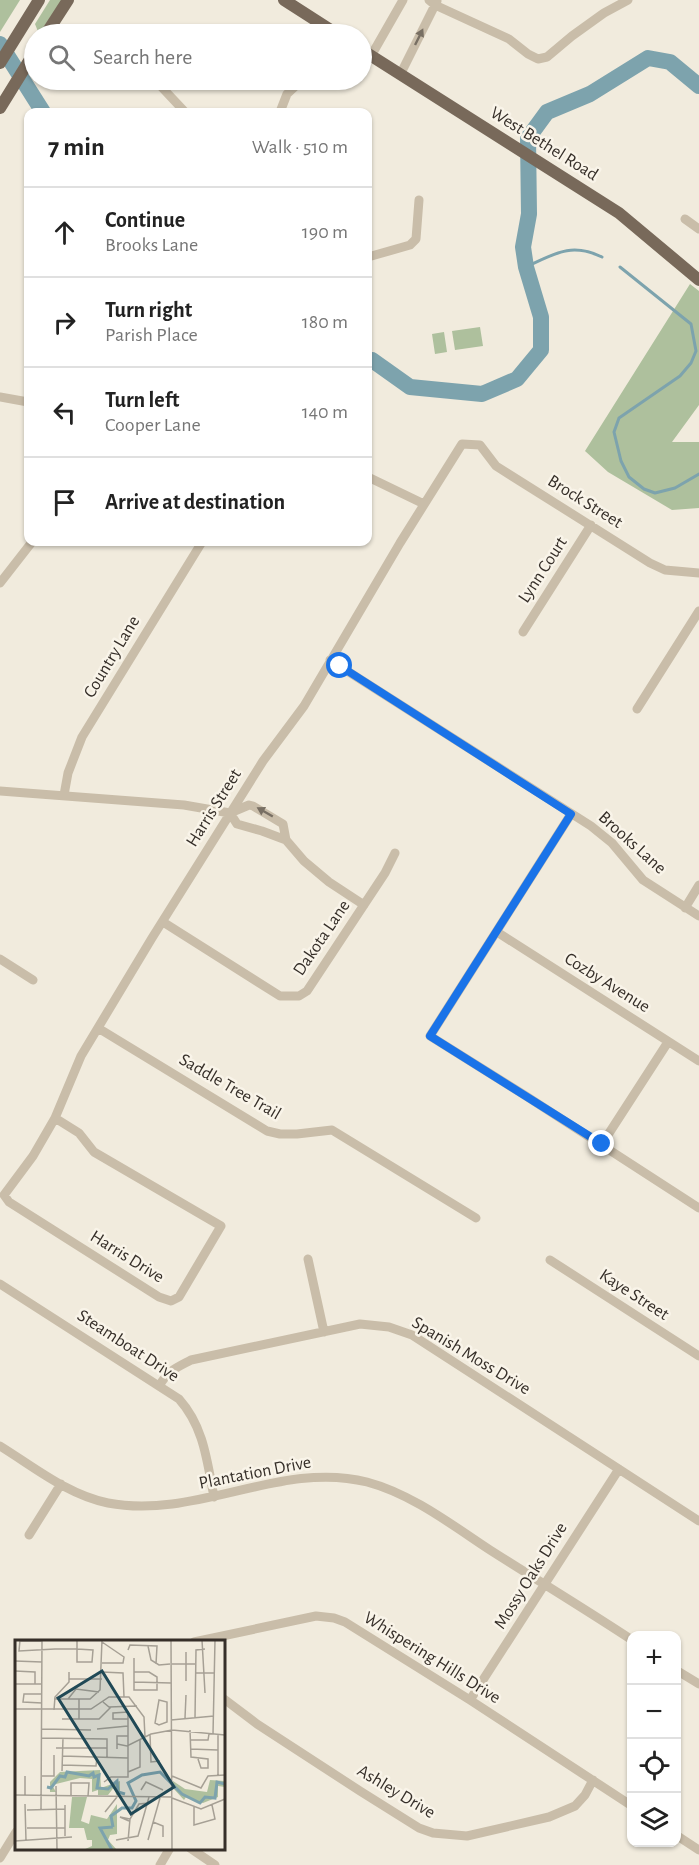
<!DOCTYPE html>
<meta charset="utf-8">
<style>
body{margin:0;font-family:"Alegreya Sans",sans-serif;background:#f2f2f2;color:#222}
.controls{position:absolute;right:18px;bottom:18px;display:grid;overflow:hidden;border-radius:12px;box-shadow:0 2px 4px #0004}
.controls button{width:54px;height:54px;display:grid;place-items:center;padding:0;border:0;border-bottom:2px solid #e0e0e0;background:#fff;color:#222;font:30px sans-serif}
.stop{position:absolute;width:18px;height:18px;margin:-14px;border:4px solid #1a73e8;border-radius:50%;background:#fff}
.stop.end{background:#1a73e8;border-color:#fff;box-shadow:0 2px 6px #0008}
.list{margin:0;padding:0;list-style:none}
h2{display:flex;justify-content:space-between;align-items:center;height:78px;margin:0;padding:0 24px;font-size:26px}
h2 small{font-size:20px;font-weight:400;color:#767676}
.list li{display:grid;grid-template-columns:39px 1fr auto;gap:18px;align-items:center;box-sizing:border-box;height:90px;padding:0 24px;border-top:2px solid #e0e0e0}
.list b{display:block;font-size:22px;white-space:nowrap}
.list p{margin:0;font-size:20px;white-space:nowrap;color:#767676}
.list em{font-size:20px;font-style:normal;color:#767676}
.icon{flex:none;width:33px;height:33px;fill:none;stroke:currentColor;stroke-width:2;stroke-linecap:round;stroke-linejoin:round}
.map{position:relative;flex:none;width:699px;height:1865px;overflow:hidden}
.search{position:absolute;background:#fff;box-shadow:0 2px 4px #0004;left:24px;top:24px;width:348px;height:66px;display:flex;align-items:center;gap:15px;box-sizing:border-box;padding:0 21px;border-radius:33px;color:#767676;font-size:22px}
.panel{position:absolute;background:#fff;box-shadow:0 2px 4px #0004;left:24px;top:108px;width:348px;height:438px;border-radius:12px}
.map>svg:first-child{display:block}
.green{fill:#aec09d}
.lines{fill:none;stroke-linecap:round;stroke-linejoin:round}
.stream{stroke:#7da3ad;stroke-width:3}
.river{stroke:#7da3ad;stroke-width:16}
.minor{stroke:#c9bda9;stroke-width:9}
.major{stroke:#78695a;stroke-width:12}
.oneway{fill:#786f63}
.route{stroke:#1a73e8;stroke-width:8}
.labels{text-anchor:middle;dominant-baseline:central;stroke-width:5;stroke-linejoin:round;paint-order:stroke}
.street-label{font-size:18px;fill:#362f29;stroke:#f9f4e9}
.inset-river{fill:none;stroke:#7da3ad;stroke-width:3}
.inset-road{fill:none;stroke:#a6a095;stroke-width:1.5}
.view{fill:#204956;fill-opacity:0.15;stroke:#204956;stroke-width:3}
.inset-edge{fill:none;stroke:#362f29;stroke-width:3}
</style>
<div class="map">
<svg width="699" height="1865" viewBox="0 0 699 1865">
<rect width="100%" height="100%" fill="#f1ebdd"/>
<!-- green -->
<path class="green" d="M0 0H20L0 32Z
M50 0H62L39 34 35 24Z
M690 284 699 291V405L672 442H699V508L672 510 608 472 585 451Z
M480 327 483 346 455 350 452 331Z
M444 332 447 352 435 354 432 334Z"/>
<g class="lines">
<!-- stream -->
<path class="stream" d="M526 267C554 254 571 242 602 257
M620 267 691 324 696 351 691 363 680 376 619 418 614 432 621 461 629 477 644 489 655 493 675 488 699 474"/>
<!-- river -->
<path class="river" d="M0 44 43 112
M368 360H372L410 387 482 394 517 379 541 350V317L526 267 523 247 529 214 528 138 547 112 590 94 648 58 670 62 699 86"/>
<!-- minor -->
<path class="minor" d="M429 0 435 5 509 39 528 54 538 59 547 57 572 36 604 13 628 0
M371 56 403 0
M400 75 437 1
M155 80 185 112
M280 112 287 94 302 80
M685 219 699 229
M368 257 410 245 416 239 419 200
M0 397 28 402
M368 477 424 504
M0 583 32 542
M523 632 591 525
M330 660 591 826 612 843 643 880 699 916
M637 709 699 611
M0 791 184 805 230 813
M64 795 68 773 82 737 202 542
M230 813 237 824 262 831 286 840 304 861 329 882 364 905
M230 813 249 805 253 806 283 824 286 840
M571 814 430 1036 526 1096 699 1208
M685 908 699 885
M163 922 280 996H299L307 991 385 873 395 853
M497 932 699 1061
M0 959 33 980
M98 1028 267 1131 280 1134H297L332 1130 476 1218
M55 1118 79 1133 94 1152 221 1226 179 1297 171 1301 159 1297 9 1202 4 1195 33 1156 55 1118 81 1056 152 938 263 761 304 706 400 543 462 444 480 445 496 466 650 563 665 570 699 573
M602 1144 668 1042
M308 1259 324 1332
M550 1260 699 1356
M0 1284 179 1399C204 1427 207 1461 214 1497
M160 1385C167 1371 178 1367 191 1360L360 1324 389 1327 412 1335 699 1521
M0 1446C34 1467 68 1495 108 1503 197 1520 281 1460 367 1482 412 1494 452 1525 490 1550 537 1580 585 1609 632 1640
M29 1535 61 1484
M194 1642 316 1616 334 1618 345 1622 470 1700 632 1806
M676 1670 699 1684
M224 1699 257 1724 360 1791 419 1828 433 1833 467 1836 549 1817 575 1806 585 1795 593 1780
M470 1700 619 1469
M676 1835 699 1850
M190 1848 215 1865
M0 1858 16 1832
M160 1865 170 1848"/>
<!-- major -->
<path class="major" d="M284 0 337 34
M46 34 68 0
M362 50 619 213 699 280
M0 63 39 0
M0 108 34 53"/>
</g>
<!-- one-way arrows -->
<defs><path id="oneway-solid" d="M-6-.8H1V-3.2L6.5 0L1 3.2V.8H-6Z" transform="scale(1.5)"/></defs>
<g class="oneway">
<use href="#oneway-solid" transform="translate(419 37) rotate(-64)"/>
<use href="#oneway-solid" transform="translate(265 812) rotate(-150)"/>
</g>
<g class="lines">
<!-- route -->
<path class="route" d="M340 666 571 814 430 1036 602 1144"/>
</g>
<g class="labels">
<!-- street labels -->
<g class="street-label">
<text transform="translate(544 144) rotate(32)">West Bethel Road</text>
<text transform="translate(585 502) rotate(32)">Brock Street</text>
<text transform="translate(543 570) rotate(-57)">Lynn Court</text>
<text transform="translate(112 657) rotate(-59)">Country Lane</text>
<text transform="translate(214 808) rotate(-58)">Harris Street</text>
<text transform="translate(632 843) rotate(42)">Brooks Lane</text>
<text transform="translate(322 938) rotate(-56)">Dakota Lane</text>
<text transform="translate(607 983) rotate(32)">Cozby Avenue</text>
<text transform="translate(230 1087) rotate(30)">Saddle Tree Trail</text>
<text transform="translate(127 1257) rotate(32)">Harris Drive</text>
<text transform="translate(634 1295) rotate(33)">Kaye Street</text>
<text transform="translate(128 1346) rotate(33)">Steamboat Drive</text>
<text transform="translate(471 1356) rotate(31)">Spanish Moss Drive</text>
<text transform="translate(255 1473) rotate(-11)">Plantation Drive</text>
<text transform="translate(531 1576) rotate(-58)">Mossy Oaks Drive</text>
<text transform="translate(432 1658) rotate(32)">Whispering Hills Drive</text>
<text transform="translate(396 1792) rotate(31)">Ashley Drive</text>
</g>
</g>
<!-- overview -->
<g transform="translate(15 1640)">
<rect width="210" height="210" fill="#f1ebdd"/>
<path d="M85 130 86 148 105 141V156L101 155 100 146 93 155H83V150L77 152V139L65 138 37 145 41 152H35V142L45 132ZM195 140 210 141V147L203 146V157L188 163 171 157 169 160 158 148V141L170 149 192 152ZM57 157H72L66 181 74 184 76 175 92 179 102 164V194L95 195 93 200 102 210H68L77 206V200H72L69 188H54Z" fill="#aec09d"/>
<path class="inset-river" d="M32 147 36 148 45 136 50 137 52 132 74 136 78 133 79 137 84 135 82 148 93 149 102 141 103 152 110 154M98 187 96 176 107 168H117L121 161 113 143 127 135 145 132 167 154 185 163 190 157 200 158 202 142 210 144M97 210 85 188 98 187"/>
<path class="inset-road" d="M5 0 4 11 40 9H62L78 10 77 22H62V0M156 0 157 210M187 0 190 53M5 1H27M133 6 136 20 144 25 155 24M113 10 115 5 142 6 141 24M119 18V50H142V37L134 32H119M0 21 27 22M87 23H108L109 17 87 2M157 24H180M0 31 20 32V44M87 32 108 33 109 57M180 33H199M54 39H87M171 41V12M119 42 156 43M0 44H27M39 59H75L85 50 87 0M53 59 61 49 84 52M144 60 152 62V82L144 85 140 83ZM88 62 94 67 122 66M27 63 8 62 9 54H27M0 69H76L94 57H114L129 77 130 97M39 70 40 57 54 42V32M170 78 171 55M180 78 181 10 190 9M47 79H84L96 67M64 79V59M156 80 199 76M27 89 76 90M82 89 113 86M175 90 176 117 193 119V128H186L183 119M135 94 136 122 145 121M198 94 200 0M27 98 92 99V118M175 100H193L194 94M102 104 112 106 136 94 157 90 210 95M41 108H92M102 109V96H113M175 109 203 110M47 116 113 118M47 125 81 126 82 117M47 131 48 98M113 132 125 127V100M203 135V95M27 136H39V115M157 136 186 148 193 136 210 135M89 142 96 137H113V72L98 73V79H113M41 146 42 210M126 150 131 142 148 150M0 155 157 157M10 155V136M56 156V143H74L73 156M157 158 186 169 210 159M10 164 11 201M50 165V196M179 167V185L200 179 197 165M12 170 50 169M26 170 27 0M90 172 102 157M114 181 105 177 115 179M138 182 148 186V197M12 188H50M101 200 123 196 134 157M133 200 145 158M0 201 57 197M113 201 115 179 124 164 134 163"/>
<path class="view" d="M87 31 159 147 116 174 43 58Z"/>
<rect width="210" height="210" class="inset-edge"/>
</g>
</svg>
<div class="controls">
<button>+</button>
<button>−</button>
<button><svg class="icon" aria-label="locate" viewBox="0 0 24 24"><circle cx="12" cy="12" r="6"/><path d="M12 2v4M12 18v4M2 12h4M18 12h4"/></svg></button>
<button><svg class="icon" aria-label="layers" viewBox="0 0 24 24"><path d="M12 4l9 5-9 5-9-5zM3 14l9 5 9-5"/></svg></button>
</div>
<div class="stop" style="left:340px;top:666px"></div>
<div class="stop end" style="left:602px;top:1144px"></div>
<div class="search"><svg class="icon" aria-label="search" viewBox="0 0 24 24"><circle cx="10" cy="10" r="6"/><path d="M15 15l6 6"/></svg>Search here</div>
<section class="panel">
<h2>7 min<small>Walk · 510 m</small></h2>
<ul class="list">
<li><svg class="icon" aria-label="ahead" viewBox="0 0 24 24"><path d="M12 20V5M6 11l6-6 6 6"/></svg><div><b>Continue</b><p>Brooks Lane</p></div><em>190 m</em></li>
<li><svg class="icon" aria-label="right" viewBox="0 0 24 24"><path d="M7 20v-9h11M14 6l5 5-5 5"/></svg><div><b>Turn right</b><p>Parish Place</p></div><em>180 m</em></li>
<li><svg class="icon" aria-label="left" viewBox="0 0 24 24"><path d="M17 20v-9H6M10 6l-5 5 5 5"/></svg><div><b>Turn left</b><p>Cooper Lane</p></div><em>140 m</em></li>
<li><svg class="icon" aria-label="arrive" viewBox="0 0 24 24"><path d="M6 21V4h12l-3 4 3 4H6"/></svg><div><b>Arrive at destination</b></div></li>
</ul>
</section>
</div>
